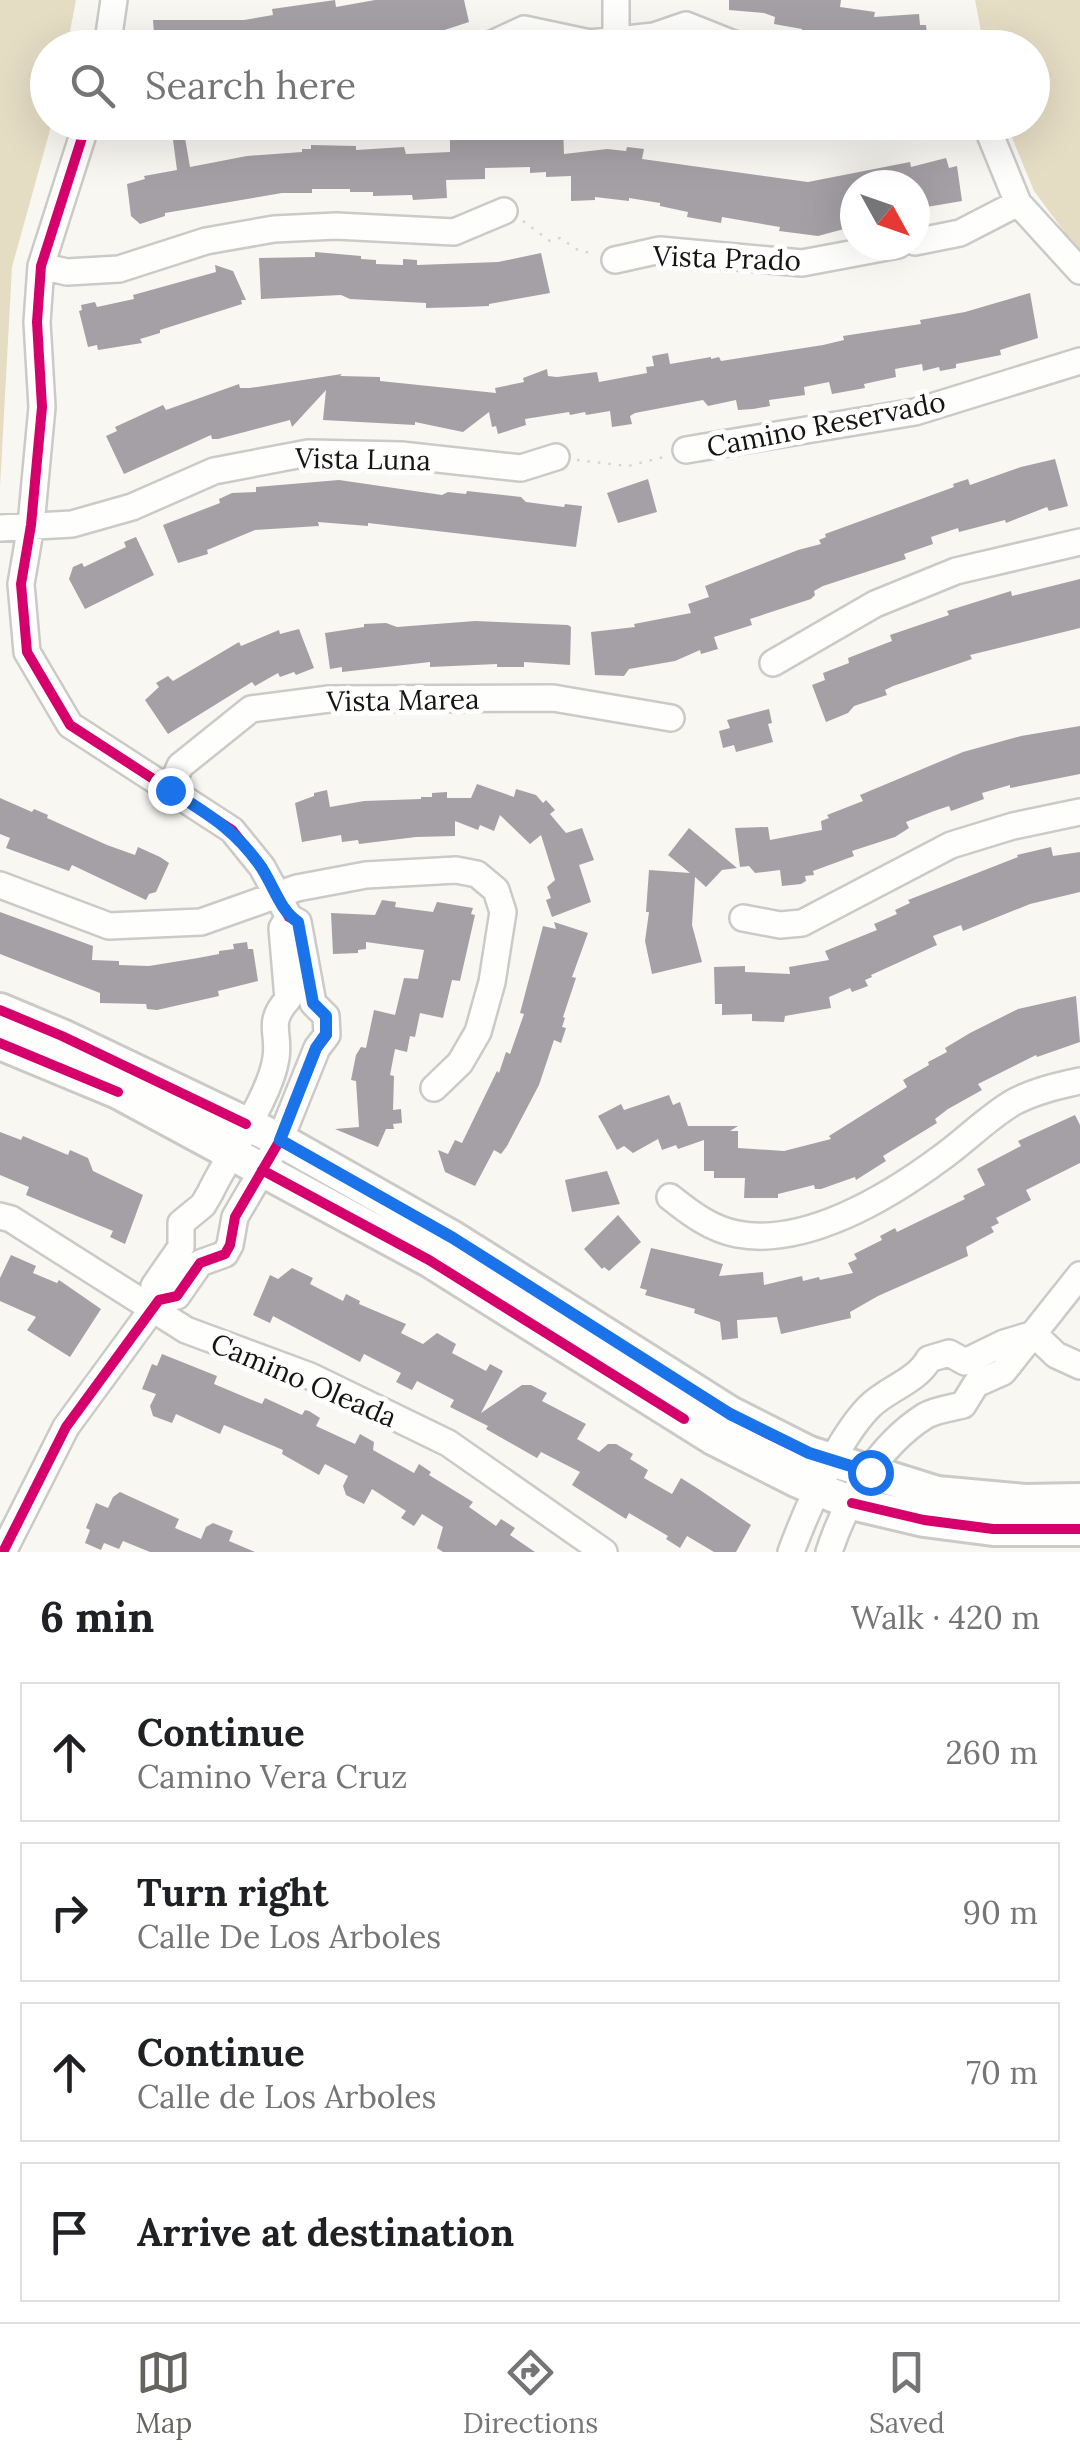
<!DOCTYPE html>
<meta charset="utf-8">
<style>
body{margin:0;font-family:Lora,serif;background:#f6f6f6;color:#202124}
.compass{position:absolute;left:840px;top:170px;width:90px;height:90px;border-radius:50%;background:#fff;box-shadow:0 10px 40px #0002;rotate:130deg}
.stop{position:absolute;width:30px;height:30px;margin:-22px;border:8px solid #1a73e8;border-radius:50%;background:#fff}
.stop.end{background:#1a73e8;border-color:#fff;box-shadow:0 2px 10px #0008}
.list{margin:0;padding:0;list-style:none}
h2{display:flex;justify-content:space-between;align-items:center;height:130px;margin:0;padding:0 40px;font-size:42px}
h2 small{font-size:32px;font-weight:400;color:#757577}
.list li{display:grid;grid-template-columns:65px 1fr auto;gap:30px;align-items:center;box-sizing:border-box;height:140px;margin:0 20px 20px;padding:0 20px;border:2px solid #e0e0e0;border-radius:0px}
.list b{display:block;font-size:38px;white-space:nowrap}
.list p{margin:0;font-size:32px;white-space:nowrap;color:#757577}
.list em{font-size:32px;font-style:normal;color:#757577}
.icon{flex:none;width:55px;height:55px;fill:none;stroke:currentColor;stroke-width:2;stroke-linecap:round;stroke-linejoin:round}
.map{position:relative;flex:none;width:1080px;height:1552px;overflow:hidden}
.search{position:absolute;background:#fff;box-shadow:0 10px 40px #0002;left:30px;right:30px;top:30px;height:110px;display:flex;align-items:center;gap:25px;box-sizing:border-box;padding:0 35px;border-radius:55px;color:#757577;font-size:38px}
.sheet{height:770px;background:#fff}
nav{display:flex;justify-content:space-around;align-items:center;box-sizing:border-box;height:140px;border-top:2px solid #e0e0e0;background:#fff;font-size:28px;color:#757577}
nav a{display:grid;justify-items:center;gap:5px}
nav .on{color:#656460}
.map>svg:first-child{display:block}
.green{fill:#e5dcc4}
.building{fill:#a5a0a5}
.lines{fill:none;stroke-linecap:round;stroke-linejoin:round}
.minor-casing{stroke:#cbcac7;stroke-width:30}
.major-casing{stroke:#cbcac7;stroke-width:38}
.path{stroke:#d6d5d3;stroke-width:2.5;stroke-dasharray:2.5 8;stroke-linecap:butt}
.minor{stroke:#fefefd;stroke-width:25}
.major{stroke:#fefefd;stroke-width:32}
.cycleway-casing{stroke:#fff;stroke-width:16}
.cycleway{stroke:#d6006c;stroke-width:10}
.route{stroke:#1a73e8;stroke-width:12}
.labels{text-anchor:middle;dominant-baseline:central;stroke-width:10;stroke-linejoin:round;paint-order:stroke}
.street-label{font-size:28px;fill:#161512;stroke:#fff}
</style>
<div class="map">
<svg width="1080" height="1552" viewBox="0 0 1080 1552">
<rect width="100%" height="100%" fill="#f8f7f2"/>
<!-- green -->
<path class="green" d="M0 0H76L67 47 48 48V122L52 123 12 267 0 487Z
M975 0H1080V253L1034 191 1006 123 1032 122V48L984 47Z"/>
<!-- building -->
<path class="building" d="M335 0 336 7 375 0H464L469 22 420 38 368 48H358L357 42 330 48H155L153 20H244L273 15 272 9Z
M729 0H841L840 7 875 12 874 17 919 14 920 25H926L928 48H843L800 43 802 29 774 24 775 17 764 13 729 10Z
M498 122 523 127 563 125 564 154 607 149 626 151 627 147 644 149 642 159 808 182 910 162 911 167 946 158 949 168 957 166 962 201 915 209V185H855V226L818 236 779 231 780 227 722 217 721 223 687 217 688 212 660 206V203L629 198V201L595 197V200L571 201V176L546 177V172L530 173V167L485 168V179L446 180 447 198 413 200 412 195 373 196V192H350V189H312V193H282L165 213V216L140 224 131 216 127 184 145 179 144 176 177 170 173 140 185 138 190 167 247 156 302 152V149H311V145L356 146V150L404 147 406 154 450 152V138H461V133H490L489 127H498Z
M315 252 361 256V259L376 260V264L403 265V259L417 260V265L498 262 541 253 550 293 489 304V306L465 307 426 308V303L350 299 341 295 261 299 259 258 315 257Z
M215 265 233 271 246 300H241L242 304 160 330V333L140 339 142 343 98 350 97 345 88 347 79 311 82 310 81 305 95 302 97 307 134 299 133 295 216 272Z
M1030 293 1038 338 1000 350 1001 355 956 364V368L940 371 939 367 923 371 922 364 895 369 896 377 864 384 865 388 832 394 829 382 804 387 805 395 769 400 770 406 753 409 738 410 736 400 708 406 703 400 635 413 630 416 632 424 612 427 610 411 586 415 585 412 570 415 569 412 525 419 526 425 498 434 496 426 492 427 489 412 463 432 415 422V425L323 420 326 390 292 427 290 420 218 439H212L211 435 124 474 106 436 117 431 115 427 163 405 166 410 239 384 240 388H250L342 374 340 376 380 377V381L496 393 495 388 524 382 523 378 547 369 548 376 557 377 597 372 599 382 647 373 646 367 654 366 652 356 668 353 670 364 711 357V359L719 357 721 361 823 345 844 340 843 336 921 324 920 320 965 312Z
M1055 459 1068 506 1049 511 1047 507 1006 523 1005 520 959 532 958 528 931 537 933 544 904 554 906 559 823 586 814 591 815 595 811 599 750 619 752 625 714 637 718 649 701 654 700 650 675 661 629 669 624 676 595 675 591 632 635 627 634 624 691 613 688 604 709 597 705 586 798 550 821 544 819 540 826 537 825 534 954 487 953 484 968 479 970 485 1021 467Z
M648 479 657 512 618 523 607 493Z
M339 480 442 495 448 492 466 494 467 491 521 497 526 502 564 507 565 504 582 506 576 547 368 523V526L318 522 319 526 255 530 207 550 208 554 178 563 163 525 220 503 219 499 232 493 256 492V487Z
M136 537 154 575 85 609 69 579 73 567 82 563 84 567 126 547 124 542Z
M1080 579V628L970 655 972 659 893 686 885 690 887 695 854 706 848 713 826 722 812 685 825 680 823 673 849 663 848 658 892 641 890 635 949 615 947 611 1011 591 1012 596Z
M475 621 568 625 571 627 570 665 524 662V667H497V664L430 667V662L342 672V667L330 669 325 633 364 627V624L386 623 397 627Z
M299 629 314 668 296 675 294 672 280 677 278 673 255 686 252 682 168 734 145 700 159 687 156 683 168 676 173 681 239 642 241 646 279 630 280 634Z
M769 709 772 723 768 724 773 742 736 752 734 745 723 748 719 731 730 728 727 720Z
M1080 726V774L1010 788V785L982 793 984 799 951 811 949 806 934 811 906 822 909 828 895 837 852 851 854 856 813 871 814 875 805 876 806 881 801 884 782 886 780 870 755 873 749 866 740 867 735 828 768 827 770 840 822 830 821 821 829 818 827 815 863 801 860 795 963 752 1021 736Z
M477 784 514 797 516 789 536 795 543 803 546 800 555 810 550 814 566 833 582 828 594 860 579 865 591 902 552 917 546 900 551 898 547 887 555 880 541 835 530 844 500 815 494 831 480 825 478 830 455 821V836L416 837 359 844 358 840 342 842 341 835 302 842 295 803 314 796V793L327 790 330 807 364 801 421 799V797H432V793L447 792V798H471Z
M0 798 32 812 34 809 48 815 47 818 107 845 135 855 138 847 160 857 169 863 156 892 149 894 146 900 72 865 69 871 6 848 10 838 0 834Z
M689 828 737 868 722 870 706 887 695 877 692 925 702 962 652 974 645 941 649 912H646L649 870 690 873 668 855Z
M1051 847 1053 856 1080 852V892L1030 904 963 931 961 925 933 936 937 945 871 975 872 977 865 980 868 986 852 992 850 988 829 997 831 1008 785 1016 784 1022 752 1021V1014L722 1015V1004H715L714 967 745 966V972L790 974 789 967 829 960 825 951 877 930 874 924 897 914 895 910 910 903 908 900 1018 857 1017 855Z
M382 900 396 902 395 907 433 912 437 902 473 908 471 914 475 915 460 981 452 980 443 1018 420 1013 415 1037 410 1036 407 1052 395 1049 390 1075 394 1076 393 1110 401 1109 402 1123 393 1124 394 1129H386L378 1147 335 1129 359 1127 356 1081 351 1080 356 1055 361 1047 366 1048 374 1010 395 1015 404 978 418 979 424 950 366 942V949L358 950V953L333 954 331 913 375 915Z
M0 912 93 946 92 960 119 961V965L149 966 198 958 219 954V951L234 949 233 944 247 942 248 949H253L258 981 218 991 219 996 157 1010 147 1009 146 1004 100 1003V993L0 954Z
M554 922 588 933 572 977 576 978 563 1017 565 1018 562 1027 566 1028 561 1043 554 1040 539 1085 507 1146 501 1154 494 1150 475 1186 445 1172 438 1150 448 1154 455 1140 462 1143 497 1071 499 1073 506 1052 510 1054 524 1014 520 1013 543 926 556 929Z
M1076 996 1080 1042 1037 1057 1036 1055 978 1084 982 1090 948 1109 935 1119 937 1123 883 1156 886 1161 856 1180 855 1177 821 1189H815L814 1185 778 1194V1198H744L745 1178H714V1171H704V1140L678 1149 676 1145 662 1150 658 1139 633 1153 624 1146 617 1150 598 1116 621 1104 624 1110 669 1095 673 1105 680 1102 688 1126H738L730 1131H738V1148L784 1151 831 1139 829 1136 907 1087 903 1080 929 1065 928 1062 947 1052 945 1048 970 1033 1018 1009Z
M1075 1115 1080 1125V1163L1026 1190 1031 1200 996 1218 999 1223 991 1227 994 1232 966 1247 968 1256 878 1296 850 1312 851 1318 781 1334 777 1317 737 1320 738 1338 722 1340 720 1322 694 1313 695 1309 645 1295 647 1290 640 1288 651 1248 723 1264 719 1276 763 1272 764 1285 802 1276 803 1281 819 1277 820 1280 853 1273 848 1263 857 1259 854 1254 882 1240 880 1236 895 1228 897 1232 965 1199 963 1196 985 1185 977 1169 1021 1146 1018 1141Z
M0 1132 21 1140 23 1136 68 1155 70 1150 88 1158 93 1171 143 1195 125 1244 110 1237 113 1231 26 1195 29 1187 0 1175Z
M607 1171 620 1204 572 1212 565 1180Z
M618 1215 641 1242 609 1271 604 1267 602 1269 584 1249Z
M11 1255 36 1266 33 1273 57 1283 59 1280 101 1309 70 1357 27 1330 36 1317 0 1301V1278Z
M292 1268 313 1278 310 1284 343 1301 346 1294 360 1301 359 1304 406 1324 401 1333 423 1344 437 1333 456 1344 452 1353 486 1371 490 1364 503 1371 481 1413 522 1385H531L547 1393 542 1401 586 1424 577 1439 599 1452 608 1444H616L633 1454 630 1459 648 1470 644 1478 672 1494 681 1478 700 1490 751 1525 736 1552H714L687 1536 680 1548 666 1539 668 1536 629 1513 626 1519 572 1485 580 1472 541 1452 537 1458 486 1429 488 1426 450 1407 454 1400 417 1381 412 1390 396 1382 401 1373 364 1354 360 1362 273 1316 270 1323 253 1315 270 1275 278 1279Z
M162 1354 217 1376 214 1384 252 1400 262 1404 265 1398 302 1415 305 1410 309 1411 320 1418 316 1426 355 1444 360 1434 374 1442 373 1450 414 1473 419 1464 431 1472 429 1475 473 1502 469 1507 496 1526 501 1519 515 1528 510 1535 535 1552H443L437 1548 443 1527 422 1514 414 1526 401 1518 406 1511 372 1489 364 1504 346 1495 343 1486 348 1476 325 1464 319 1475 282 1454 283 1450 224 1425 220 1434 176 1414 172 1423 153 1416 150 1406 156 1394 142 1389 152 1364 157 1366Z
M120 1492 179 1519 175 1528 201 1539 206 1527 213 1523 233 1531 229 1541 255 1552H150L123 1541 119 1549 104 1543 101 1550 85 1543 90 1530 86 1528 96 1503 108 1508 113 1497Z"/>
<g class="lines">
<!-- minor casing -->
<g class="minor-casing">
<path id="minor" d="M616 0V41
M107 48 114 0
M483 48 524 29 590 43 654 36 686 25 744 48
M985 122 1018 203 1080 271
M915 242 960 233 1018 203
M615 260 660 250 802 263 898 245
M41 266 67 272 119 269 206 241 274 229 336 226 454 232 504 211
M686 450 915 412 1080 361
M0 528 72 524 132 507 214 471 308 453 401 455 521 468 556 457
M773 663 875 604 956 571 1080 542
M170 790 180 766 251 709 329 699 553 698 671 718
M0 885 109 926 201 922 297 888 366 875 456 870 477 874 496 890 503 912 492 982 478 1032 460 1063 434 1088
M743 918 780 925 802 923 951 845 1013 826 1080 812
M670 1197C690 1213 711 1229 737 1234 805 1247 887 1198 941 1158 965 1141 988 1117 1014 1102 1035 1091 1057 1086 1080 1081
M0 1216 11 1219 186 1330 310 1376 448 1443 604 1552
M159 1300 154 1286 181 1247V1223L203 1205 210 1193C228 1155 270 1098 276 1058 280 1031 266 1024 288 999L282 928 289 917
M1034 1334 1056 1355 1080 1366
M3 1552 66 1427 159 1300 177 1296 200 1263 225 1254 230 1245 235 1217 280 1140 317 1048 327 1035 326 1016 313 1003 298 922 289 917 262 867 232 830 70 725 27 652 21 584 31 525 42 407 37 322 41 266 87 122
M791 1552C807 1509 837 1440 869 1407 888 1388 916 1382 929 1359L949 1353 965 1362 1004 1343 1034 1334
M829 1552C845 1502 879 1445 925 1416 935 1410 951 1408 963 1405L976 1384 1003 1372 1080 1275"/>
</g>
<!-- major casing -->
<g class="major-casing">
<path id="major" d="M0 1010 62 1036 280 1140 453 1238 730 1413 809 1453 937 1493 1025 1501 1080 1500
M0 1043 118 1092 429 1260 713 1438 798 1481 852 1503 924 1520 993 1529H1080"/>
</g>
<!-- path -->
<path class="path" d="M523 221 550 241 560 238 578 250 594 254
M577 460 628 466 668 456"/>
<!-- minor -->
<use href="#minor" class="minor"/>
<!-- major -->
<use href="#major" class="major"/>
<!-- cycleway casing -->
<g class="cycleway-casing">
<path id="cycleway" d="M0 1010 62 1036 246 1124
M0 1043 118 1092
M262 1170 429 1260 684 1419
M402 1209C487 1257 568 1311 650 1363 708 1400 767 1440 833 1461
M852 1503 924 1520 993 1529H1080
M3 1552 66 1427 159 1300 177 1296 200 1263 225 1254 230 1245 235 1217 280 1140 317 1048 327 1035 326 1016 313 1003 298 922 289 917 262 867 232 830 70 725 27 652 21 584 31 525 42 407 37 322 41 266 87 122"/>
</g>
<!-- cycleway -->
<use href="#cycleway" class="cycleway"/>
</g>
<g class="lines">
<!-- route -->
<path class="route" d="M170 790C207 814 232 827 259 864 273 883 279 910 298 922L313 1003 326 1016V1034L316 1048 280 1140 453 1238 730 1414 809 1453 870 1472"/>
</g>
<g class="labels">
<!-- street labels -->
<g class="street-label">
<text transform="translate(727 258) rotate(2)">Vista Prado</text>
<text transform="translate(826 424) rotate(-11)">Camino Reservado</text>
<text transform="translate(363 459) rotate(1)">Vista Luna</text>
<text transform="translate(403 700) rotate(-1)">Vista Marea</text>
<text transform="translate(304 1380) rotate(23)">Camino Oleada</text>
</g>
</g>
</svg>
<svg class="compass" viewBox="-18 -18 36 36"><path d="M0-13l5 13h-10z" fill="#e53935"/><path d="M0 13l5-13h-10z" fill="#757577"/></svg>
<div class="stop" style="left:870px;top:1472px"></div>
<div class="stop end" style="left:170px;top:790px"></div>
<div class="search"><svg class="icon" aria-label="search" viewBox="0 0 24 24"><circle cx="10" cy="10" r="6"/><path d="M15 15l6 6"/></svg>Search here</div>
</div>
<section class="sheet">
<h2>6 min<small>Walk · 420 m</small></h2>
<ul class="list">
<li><svg class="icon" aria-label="ahead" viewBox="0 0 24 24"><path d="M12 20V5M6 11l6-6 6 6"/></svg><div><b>Continue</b><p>Camino Vera Cruz</p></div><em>260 m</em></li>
<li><svg class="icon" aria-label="right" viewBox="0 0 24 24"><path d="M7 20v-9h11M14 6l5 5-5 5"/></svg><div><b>Turn right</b><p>Calle De Los Arboles</p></div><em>90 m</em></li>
<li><svg class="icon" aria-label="ahead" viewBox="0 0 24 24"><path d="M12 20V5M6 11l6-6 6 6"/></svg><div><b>Continue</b><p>Calle de Los Arboles</p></div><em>70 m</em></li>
<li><svg class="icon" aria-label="arrive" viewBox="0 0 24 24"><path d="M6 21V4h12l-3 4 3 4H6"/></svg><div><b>Arrive at destination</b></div></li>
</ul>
</section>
<nav>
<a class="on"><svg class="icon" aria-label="map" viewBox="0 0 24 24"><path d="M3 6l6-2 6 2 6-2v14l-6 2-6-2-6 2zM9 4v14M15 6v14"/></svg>Map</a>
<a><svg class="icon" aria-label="directions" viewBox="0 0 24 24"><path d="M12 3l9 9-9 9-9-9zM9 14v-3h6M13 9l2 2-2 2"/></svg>Directions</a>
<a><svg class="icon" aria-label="saved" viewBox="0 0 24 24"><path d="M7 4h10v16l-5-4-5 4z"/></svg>Saved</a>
</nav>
